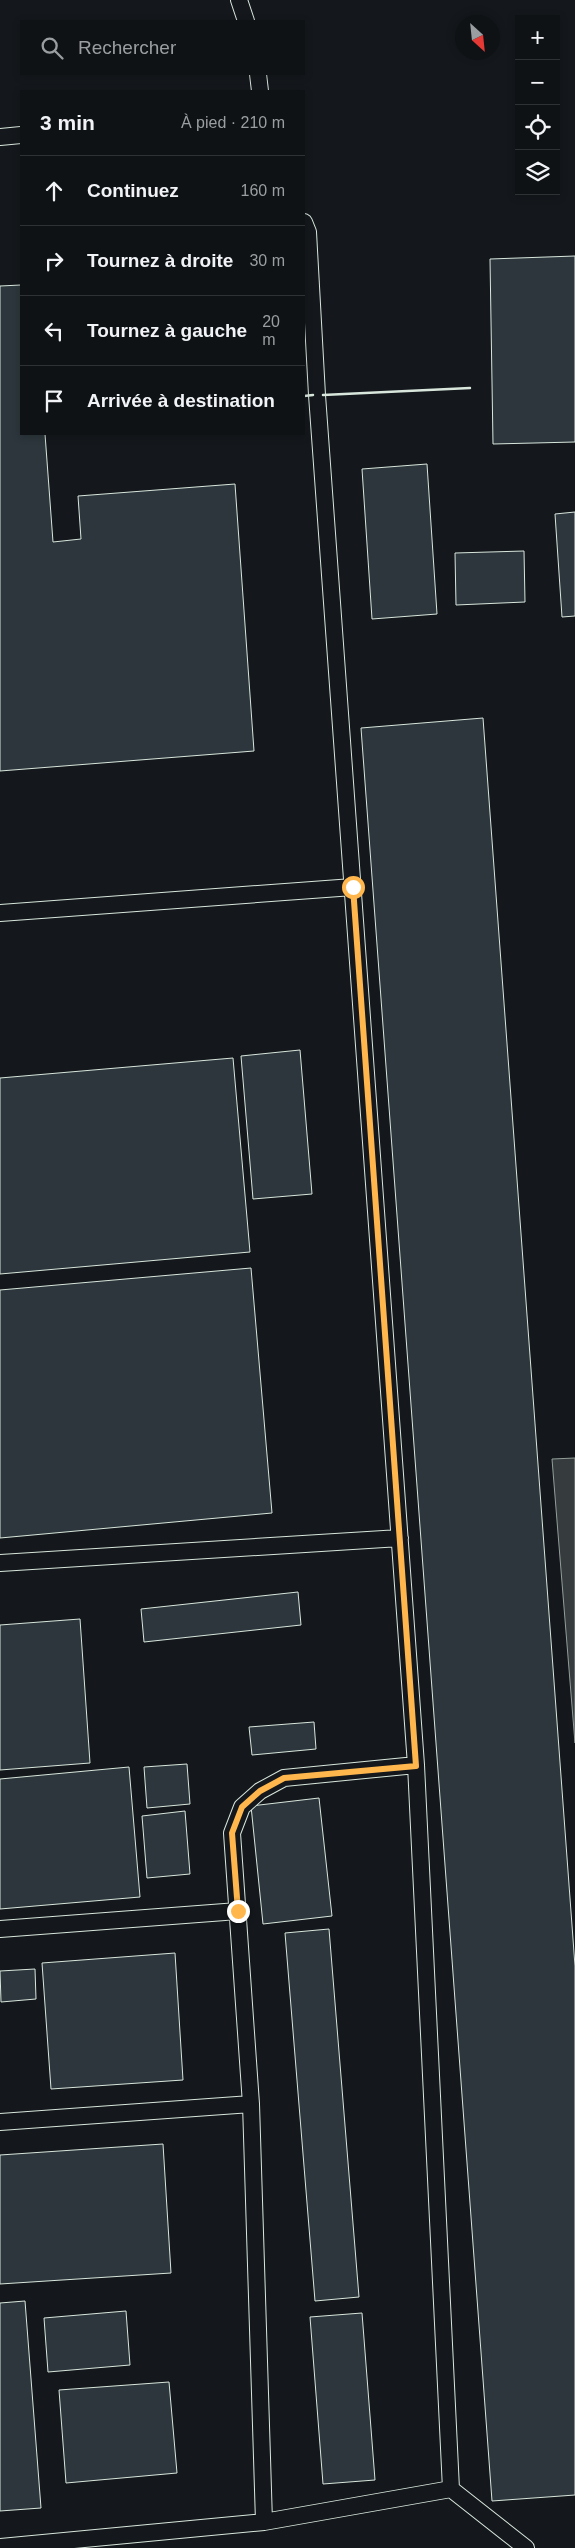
<!DOCTYPE html>
<html lang="fr">
<meta charset="utf-8">
<style>
body{margin:0;font-family:Helvetica,sans-serif;background:#1d2022;color:#f1f3f6}
.controls{position:absolute;right:15px;top:15px;display:grid;overflow:hidden;border-radius:0px;box-shadow:0 2px 8px #0003}
.controls button{width:45px;height:45px;display:grid;place-items:center;padding:0;border:0;border-bottom:1px solid #2f3234;background:#0f1215;color:#f1f3f6;font:25px sans-serif}
.compass{position:absolute;left:455px;top:15px;width:45px;height:45px;border-radius:50%;background:#0f1215;box-shadow:0 2px 8px #0003;rotate:153deg}
.stop{position:absolute;width:15px;height:15px;margin:-11px;border:4px solid #ffb74d;border-radius:50%;background:#fff}
.stop.end{background:#ffb74d;border-color:#fff;box-shadow:0 1px 5px #0008}
.list{margin:0;padding:0;list-style:none}
h2{display:flex;justify-content:space-between;align-items:center;height:65px;margin:0;padding:0 20px;font-size:21px}
h2 small{font-size:16px;font-weight:400;color:#9b9ea0}
.list li{display:grid;grid-template-columns:32px 1fr auto;gap:15px;align-items:center;box-sizing:border-box;height:70px;padding:0 20px;border-top:1px solid #2f3234}
.list b{display:block;font-size:19px;white-space:nowrap}
.list em{font-size:16px;font-style:normal;color:#9b9ea0}
.icon{flex:none;width:28px;height:28px;fill:none;stroke:currentColor;stroke-width:2;stroke-linecap:round;stroke-linejoin:round}
.map{position:relative;flex:none;width:575px;height:2548px;overflow:hidden}
.search{position:absolute;background:#0f1215;box-shadow:0 2px 8px #0003;left:20px;top:20px;width:285px;height:55px;display:flex;align-items:center;gap:12px;box-sizing:border-box;padding:0 18px;border-radius:0px;color:#9b9ea0;font-size:19px}
.panel{position:absolute;background:#0f1215;box-shadow:0 2px 8px #0003;left:20px;top:90px;width:285px;height:345px;border-radius:0px}
.map>svg:first-child{display:block}
.water{fill:#363b3e;stroke:#939e99}
.building{fill:#2c363c;stroke:#d8e6dc}
.lines{fill:none;stroke-linecap:round;stroke-linejoin:round}
.service-casing{stroke:#d8e6dc;stroke-width:18}
.service{stroke:#14181c;stroke-width:16}
.wall{stroke:#d8e6dc;stroke-width:2.5}
.route{stroke:#ffb74d;stroke-width:6}
</style>
<div class="map">
<svg width="575" height="2548" viewBox="0 0 575 2548">
<rect width="100%" height="100%" fill="#14181c"/>
<!-- water -->
<path class="water" d="M575 1458V1743L552 1459Z"/>
<!-- building -->
<path class="building" d="M575 256V442L493 444 490 259Z
M21 285V434H45L53 542 81 539 78 496 235 484 254 751 0 771V286Z
M427 464 437 614 372 619 362 469Z
M575 512V616L562 617 555 514Z
M524 551 525 602 456 605 455 553Z
M483 718 575 1966V2495L492 2501 361 728Z
M300 1050 312 1194 253 1199 241 1056Z
M233 1058 250 1252 0 1274V1078Z
M251 1268 272 1513 0 1538V1290Z
M298 1592 301 1625 144 1642 141 1609Z
M80 1619 90 1763 0 1770V1625Z
M314 1722 316 1749 252 1755 249 1727Z
M187 1764 190 1804 147 1808 144 1767Z
M129 1767 140 1897 0 1909V1779Z
M319 1798 332 1916 263 1924 251 1806Z
M185 1811 190 1874 147 1878 142 1816Z
M329 1929 359 2297 315 2301 285 1933Z
M175 1953 183 2080 51 2089 42 1963Z
M35 1969 36 1999 1 2002 0 1971Z
M163 2144 171 2273 0 2284V2155Z
M25 2301 41 2508 0 2511V2303Z
M126 2311 130 2365 48 2372 44 2318Z
M362 2313 375 2480 323 2484 310 2317Z
M169 2382 177 2473 66 2483 59 2390Z"/>
<g class="lines">
<!-- service casing -->
<g class="service-casing">
<path id="service" d="M239 0 246 21
M258 74 260 91
M0 137 21 135
M304 222 308 232 317 395 416 1765 451 2489
M0 913 353 887
M0 1563 400 1538
M0 1929 238 1911
M0 2122 251 2104
M264 2522 251 2104 232 1833 242 1807 260 1791 284 1778 416 1765
M0 2547 264 2522 451 2489 526 2548"/>
</g>
<!-- service -->
<use href="#service" class="service"/>
<!-- wall -->
<path class="wall" d="M323 395 470 388
M304 396 313 395"/>
</g>
<g class="lines">
<!-- route -->
<path class="route" d="M238 1911 232 1833 242 1807 260 1791 284 1778 416 1766 353 887"/>
</g>
</svg>
<div class="controls">
<button>+</button>
<button>−</button>
<button><svg class="icon" aria-label="locate" viewBox="0 0 24 24"><circle cx="12" cy="12" r="6"/><path d="M12 2v4M12 18v4M2 12h4M18 12h4"/></svg></button>
<button><svg class="icon" aria-label="layers" viewBox="0 0 24 24"><path d="M12 4l9 5-9 5-9-5zM3 14l9 5 9-5"/></svg></button>
</div>
<svg class="compass" viewBox="-18 -18 36 36"><path d="M0-13l5 13h-10z" fill="#e53935"/><path d="M0 13l5-13h-10z" fill="#9b9ea0"/></svg>
<div class="stop" style="left:353px;top:887px"></div>
<div class="stop end" style="left:238px;top:1911px"></div>
<div class="search"><svg class="icon" aria-label="search" viewBox="0 0 24 24"><circle cx="10" cy="10" r="6"/><path d="M15 15l6 6"/></svg>Rechercher</div>
<section class="panel">
<h2>3 min<small>À pied · 210 m</small></h2>
<ul class="list">
<li><svg class="icon" aria-label="ahead" viewBox="0 0 24 24"><path d="M12 20V5M6 11l6-6 6 6"/></svg><div><b>Continuez</b></div><em>160 m</em></li>
<li><svg class="icon" aria-label="right" viewBox="0 0 24 24"><path d="M7 20v-9h11M14 6l5 5-5 5"/></svg><div><b>Tournez à droite</b></div><em>30 m</em></li>
<li><svg class="icon" aria-label="left" viewBox="0 0 24 24"><path d="M17 20v-9H6M10 6l-5 5 5 5"/></svg><div><b>Tournez à gauche</b></div><em>20 m</em></li>
<li><svg class="icon" aria-label="arrive" viewBox="0 0 24 24"><path d="M6 21V4h12l-3 4 3 4H6"/></svg><div><b>Arrivée à destination</b></div></li>
</ul>
</section>
</div>
